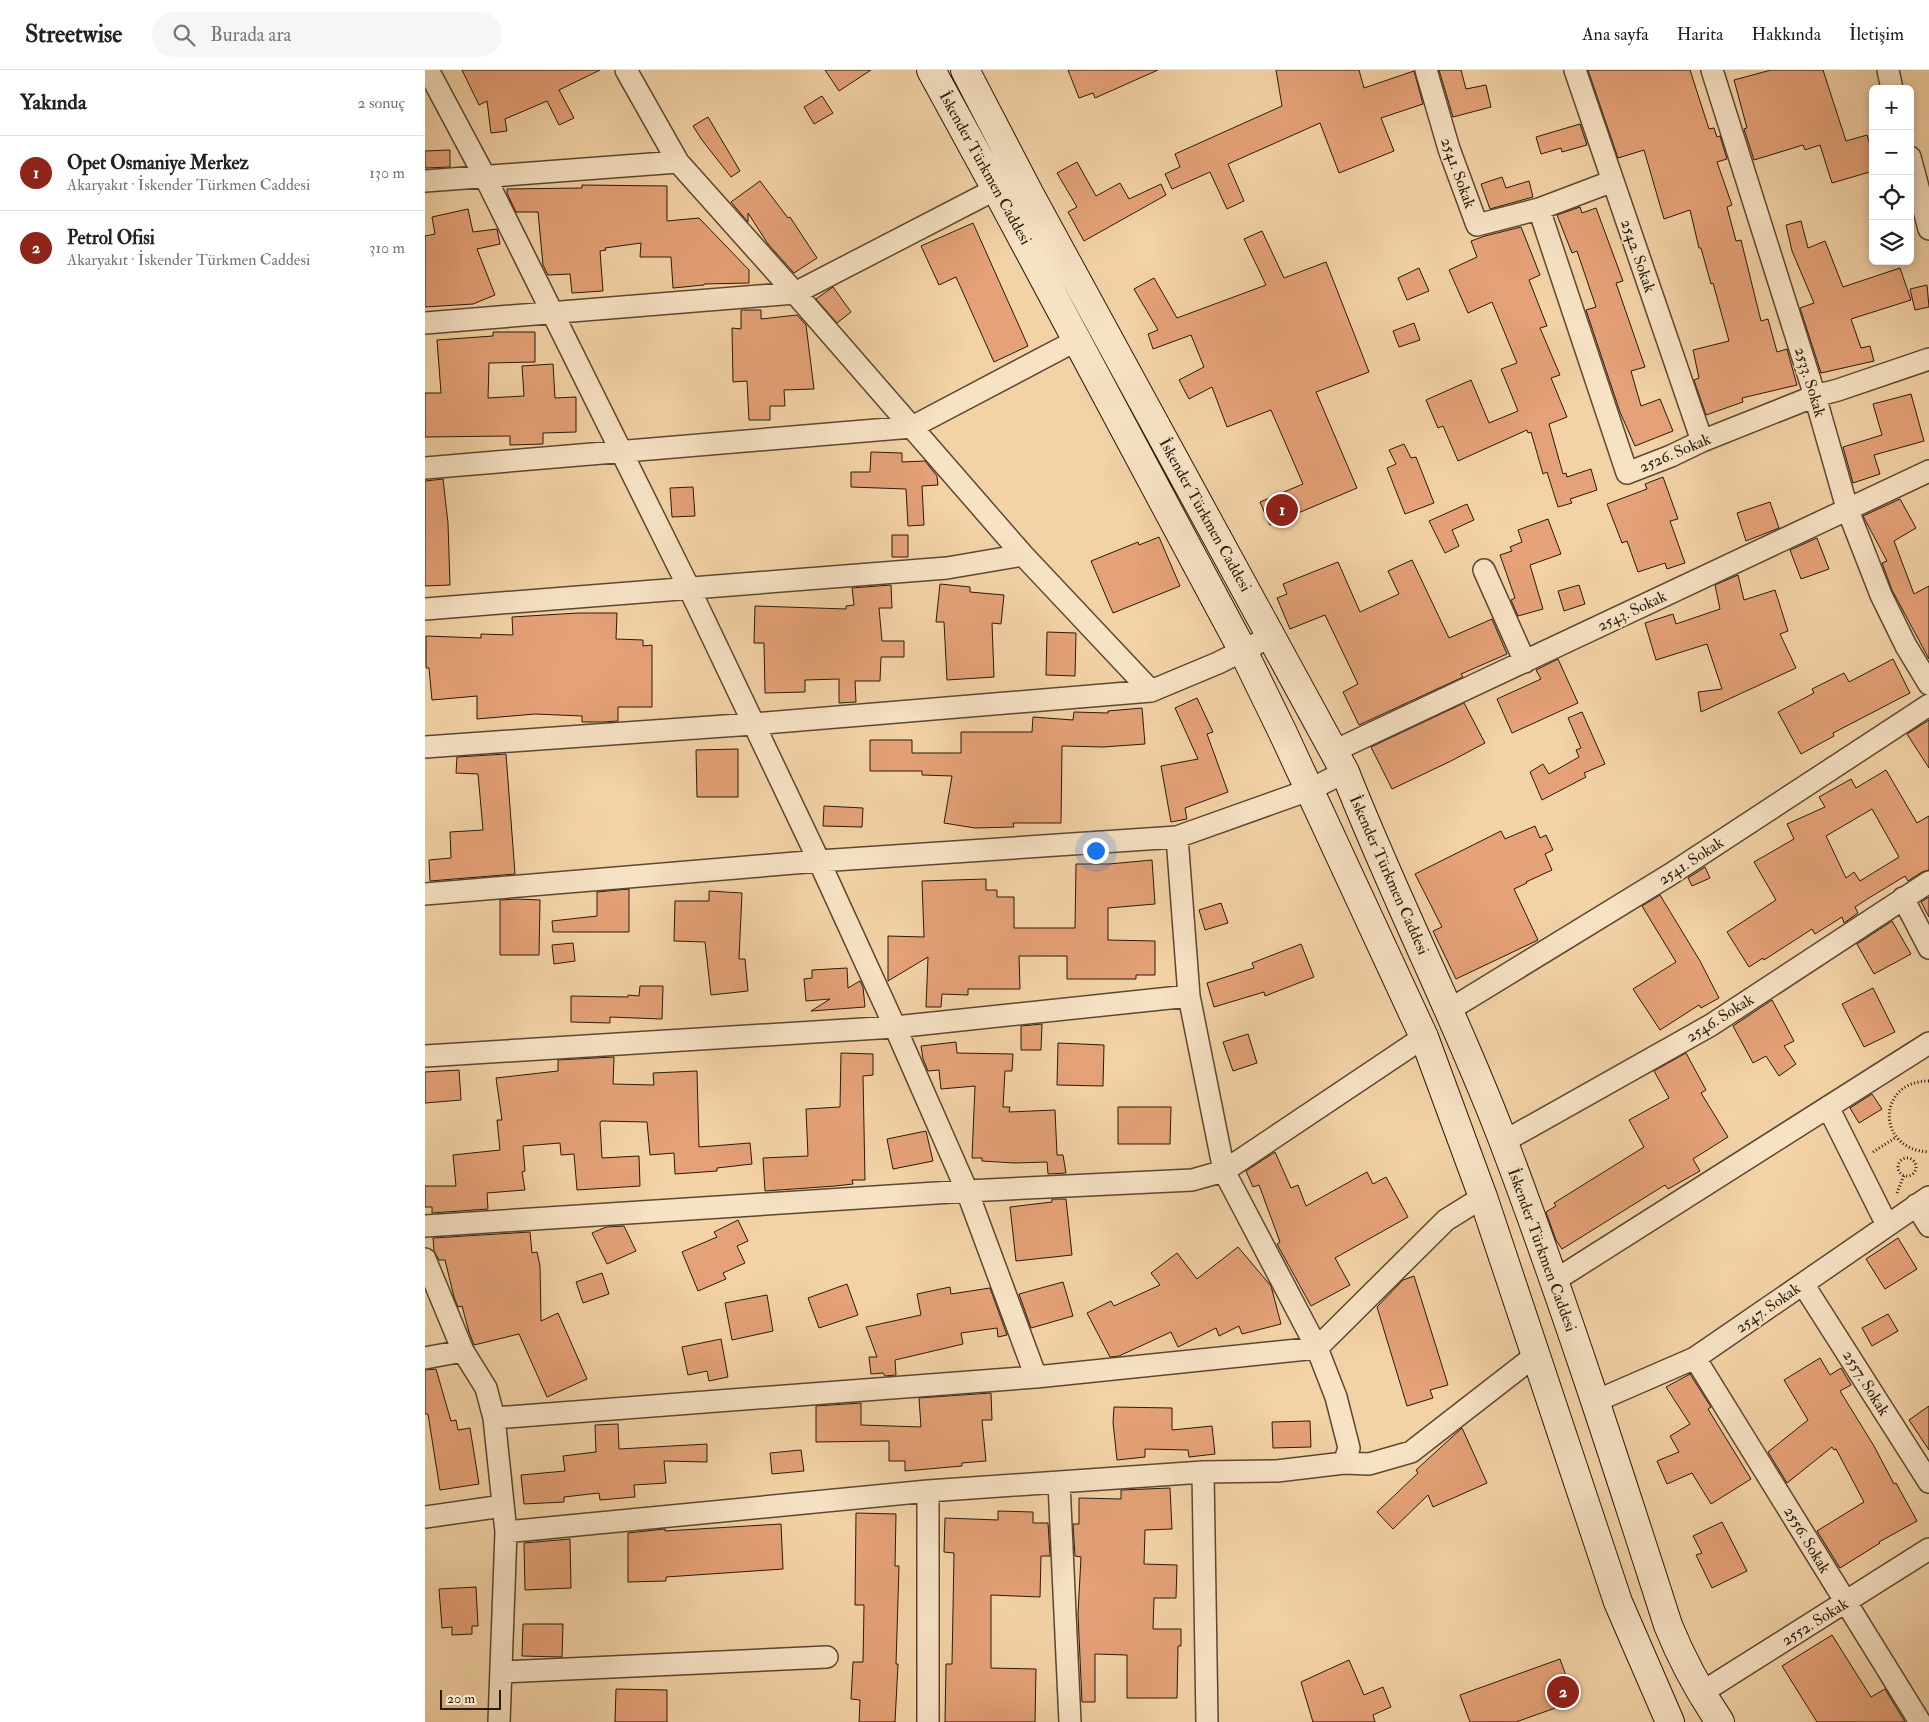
<!DOCTYPE html>
<html lang="tr">
<meta charset="utf-8">
<style>
body{margin:0;font-family:"IM FELL Double Pica",serif;background:#f6f6f6;color:#222}
.controls{position:absolute;right:15px;top:15px;display:grid;overflow:hidden;border-radius:8px;box-shadow:0 2px 8px #0003}
.controls button{width:45px;height:45px;display:grid;place-items:center;padding:0;border:0;border-bottom:1px solid #e0e0e0;background:#fff;color:#222;font:25px sans-serif}
.scale{position:absolute;left:15px;bottom:12px;width:61px;box-sizing:border-box;padding-left:5px;border:2px solid #281a0c;border-top:0;font-size:14px;line-height:18px;white-space:nowrap;color:#281a0c;-webkit-text-stroke:4px #f7e2c4;paint-order:stroke}
.you{position:absolute;left:670px;top:780px;width:18px;height:18px;margin:-12px;border:4px solid #fff;border-radius:50%;background:#1a73e8;box-shadow:0 0 0 8px #1a73e833}
.badge{display:grid;place-items:center;width:32px;height:32px;border-radius:50%;background:#8f2418;color:#fff;font-size:16px;font-weight:700}
.pin{position:absolute;translate:-50% -50%;border:2px solid #fff;box-shadow:0 1px 5px #0006}
.list{margin:0;padding:0;list-style:none}
h2{display:flex;justify-content:space-between;align-items:center;height:65px;margin:0;padding:0 20px;font-size:21px}
h2 small{font-size:16px;font-weight:400;color:#767676}
.list li{display:grid;grid-template-columns:32px 1fr auto;gap:15px;align-items:center;box-sizing:border-box;height:75px;padding:0 20px;border-top:1px solid #e0e0e0}
.list b{display:block;font-size:19px;white-space:nowrap}
.list p{margin:0;font-size:16px;white-space:nowrap;color:#767676}
.list em{font-size:16px;font-style:normal;color:#767676}
.icon{flex:none;width:28px;height:28px;fill:none;stroke:currentColor;stroke-width:2;stroke-linecap:round;stroke-linejoin:round}
.map{position:relative;flex:none;width:1504px;height:1652px;overflow:hidden}
header{display:flex;align-items:center;gap:30px;box-sizing:border-box;height:70px;padding:0 25px;background:#fff;border-bottom:1px solid #e0e0e0}
header strong{font-size:24px}
nav{display:flex;gap:28px;margin-inline-start:auto;font-size:18px}
.search{width:350px;height:45px;background:#f6f6f6;display:flex;align-items:center;gap:12px;box-sizing:border-box;padding:0 18px;border-radius:28px;color:#767676;font-size:19px}
main{display:flex}
aside{flex:1;background:#fff}
.map>svg:first-child{display:block}
.building{fill:#e5a177;stroke:#281a0c;fill-rule:evenodd}
.lines{fill:none;stroke-linecap:round;stroke-linejoin:round}
.minor-casing{stroke:#5b4832;stroke-width:24}
.secondary-casing{stroke:#281a0c;stroke-width:30}
.path{stroke:#281a0c;stroke-width:3;stroke-dasharray:1 2.5;stroke-linecap:butt}
.minor{stroke:#f7e2c4;stroke-width:21}
.secondary{stroke:#f7e2c4;stroke-width:28}
.labels{text-anchor:middle;dominant-baseline:central;stroke-width:4;stroke-linejoin:round;paint-order:stroke}
.street-label{font-size:16px;fill:#281a0c;stroke:#f7e2c4}
</style>
<header>
<strong>Streetwise</strong>
<div class="search"><svg class="icon" aria-label="search" viewBox="0 0 24 24"><circle cx="10" cy="10" r="6"/><path d="M15 15l6 6"/></svg>Burada ara</div>
<nav><a>Ana sayfa</a><a>Harita</a><a>Hakkında</a><a>İletişim</a></nav>
</header>
<main>
<aside>
<h2>Yakında<small>2 sonuç</small></h2>
<ul class="list">
<li><span class="badge">1</span><div><b>Opet Osmaniye Merkez</b><p>Akaryakıt · İskender Türkmen Caddesi</p></div><em>130 m</em></li>
<li><span class="badge">2</span><div><b>Petrol Ofisi</b><p>Akaryakıt · İskender Türkmen Caddesi</p></div><em>310 m</em></li>
</ul>
</aside>
<div class="map">
<svg width="1504" height="1652" viewBox="0 0 1504 1652">
<rect width="100%" height="100%" fill="#f3d2a5"/>
<filter id="stains"><feTurbulence type="fractalNoise" baseFrequency=".004" numOctaves="4"/><feColorMatrix values="0 0 0 0 .2 0 0 0 0 .09 0 0 0 0 .02 0 0 0 .5 -.17"/></filter>
<radialGradient id="worn" r=".72"><stop offset=".6" stop-color="#630" stop-opacity="0"/><stop offset="1" stop-color="#630" stop-opacity=".3"/></radialGradient>
<!-- building -->
<path class="building" d="M37 0H175L134 20 149 48 134 55 122 31 80 49 82 61 66 63 62 31 54 35Z
M400 0H446L414 21Z
M643 0H733L670 28 668 23 654 28Z
M851 0H934L939 18 989 1 998 34 956 48 969 81 914 103 895 53 803 94 819 131 802 139 785 102 747 119 740 104 755 97 750 84 857 36Z
M1014 0H1036L1041 19 1061 15 1066 37 1028 47Z
M1163 0H1265L1284 59 1289 58 1292 67 1295 66 1302 89 1292 92 1307 135 1302 137 1311 171 1316 170 1336 251 1343 249 1352 282 1362 279 1372 315 1317 328 1318 332 1281 345 1269 310 1274 308 1268 280 1304 271 1288 213 1286 214 1276 178H1274L1265 140 1239 149 1219 80 1193 88Z
M1346 0H1398L1421 71 1442 65 1448 84V101L1407 113 1395 75 1380 80 1378 75 1329 90 1319 59 1322 58 1309 10Z
M397 26 408 43 389 54 379 37Z
M283 47 315 101 306 107 277 70 268 56Z
M1155 54 1162 75 1137 82 1136 78 1116 84 1111 67Z
M25 80V97L0 98V81Z
M652 92 671 126 695 113 704 129 736 114 741 125 659 171 643 142 652 137 632 103Z
M1077 107 1081 118 1104 111 1108 127 1065 139 1056 114Z
M335 111 363 148 365 147 392 188 369 203 343 174 323 143V152L306 132Z
M157 115 242 116V151L274 148 324 200V213L279 214V215L248 218 246 187H215L216 173 180 178 181 180 175 181 178 221 147 223 145 204 123 205 118 195 113 142H91L82 123V119L157 118Z
M1155 137 1157 143 1171 138 1198 211 1191 213 1220 297 1206 301 1216 336 1235 329 1248 361 1210 376 1195 342 1161 240 1171 237 1152 181 1147 183 1132 145Z
M43 139 48 162 72 159 75 174 52 179 70 225 48 234 0 237V166L10 164 7 147Z
M1376 151 1383 178 1400 171 1418 217 1475 198 1486 230 1426 249 1436 278 1445 276 1449 291 1396 303 1375 238 1389 233 1367 181 1361 155Z
M548 153 603 276 569 292 531 207 514 215 496 176Z
M1096 157 1115 205 1104 210 1122 256 1115 258 1135 305 1126 308 1142 347 1124 354 1138 404 1141 403 1142 407 1166 399 1172 420 1145 429 1147 433 1133 437 1122 402 1118 404 1106 362 1103 363 1102 360 1033 391 1018 356 1013 358 1001 330 1046 310 1064 353 1093 341 1076 299 1092 293 1067 232 1043 243 1024 200 1052 187 1046 171 1060 166Z
M837 161 859 208 901 192 944 302 891 322 932 418 845 455 835 432 878 414 846 340 802 357 787 317 764 329 754 310 779 297 766 265 728 279 723 264 733 260 709 219 729 208 752 248 841 215 819 169Z
M994 198 1004 221 982 230 973 208Z
M1502 215 1504 237 1490 240 1485 219Z
M408 217 426 242 412 253 391 229Z
M316 240H336V249L372 245 381 255 389 319 359 320 360 336H345V350H324L322 311 308 312 307 258 316 259Z
M989 253 995 270 974 277 968 261Z
M68 262H110V292L64 293 63 328 99 326 97 296 128 294 130 328 151 327V362L118 363V374L85 375V366L0 367V323H16L12 270 68 266Z
M1486 324 1499 371 1449 385 1455 404 1428 413 1418 377 1457 365 1448 334Z
M979 374 986 388 991 387 1009 433 980 444 962 398 971 394 964 380Z
M446 382 477 383V392L500 391 512 406 513 415 497 416 499 455 483 456 481 419 426 417V402H445Z
M1238 407 1253 449 1245 451 1260 493 1242 499 1240 493 1213 502 1202 471 1197 473 1182 434 1222 419 1220 414Z
M18 409 23 453 25 515 0 516V411Z
M268 417 270 446 247 447 245 418Z
M1475 429 1491 458 1469 471 1489 524 1504 516V589L1467 520 1457 493 1462 491 1438 446Z
M1345 432 1354 458 1321 471 1312 443Z
M1042 434 1049 450 1027 460 1034 476 1020 483 1004 451Z
M1123 449 1136 484 1105 495 1118 539 1093 546 1086 530 1090 528 1075 485 1087 481 1085 477 1097 472 1093 460Z
M467 465H483V487H467Z
M734 467 755 516 688 543 666 491 713 472 714 475Z
M1392 468 1404 499 1376 509 1365 480Z
M987 490 1024 568 1067 549 1082 584 1036 604 1038 607 934 655 918 622 933 614 900 545 865 559 852 528 862 524 858 514 913 492 935 542 974 524 963 501Z
M1313 505 1319 530 1350 520 1363 561 1355 564 1371 598 1276 642 1273 622 1297 619 1282 574 1231 590 1220 553 1248 544 1251 554 1295 539 1290 515Z
M515 514 545 517V522L579 525 576 554 567 553 569 607 522 610 519 552H511Z
M466 515 467 538H454L457 571H479V587H456L455 611H430L431 632 414 633V609L380 610V622L340 623 339 573H329L330 536 421 539V536L429 535 427 518Z
M1154 515 1160 534 1139 541 1133 521Z
M153 543H192L191 569 218 570V576L227 575V637H193V651L178 652H157V646L110 644 52 649V626L7 630 4 598H1V566L56 568V564L88 565 87 547Z
M622 562 651 563 650 606 621 605Z
M1133 589 1153 633 1087 663 1072 629 1116 609 1111 600Z
M1468 589 1485 623 1408 663 1409 666 1376 684 1353 642 1389 623 1387 619 1419 603 1424 612Z
M772 628 788 662 782 664 803 722 760 738 762 749 746 752 736 696 773 689 750 638Z
M1039 633 1060 673 1026 691 967 719 946 677Z
M717 638 720 674 678 677 637 676 636 753H588L589 757 550 758 519 753 527 706 497 705V701H445V670H487V683H536V662H607L608 647 648 650 649 642 683 643V641Z
M1157 642 1180 694 1159 703 1161 707 1117 730 1105 702 1118 694 1124 704 1154 687 1151 680 1156 678 1143 648Z
M1504 650V698L1482 664Z
M313 679V727H272L271 680Z
M81 684 90 804 5 811 4 790 26 788 25 762 58 760 53 704 31 703 32 687Z
M1461 700 1492 753 1504 746V800L1497 802 1483 811 1480 806 1444 828 1430 837 1433 843 1419 853 1417 847 1390 864 1387 859 1339 890 1338 888 1324 897 1302 862 1351 830 1329 792 1369 769 1362 754 1400 737 1394 727 1426 709 1431 718ZM1447 739 1474 787 1435 811 1429 802 1421 808 1401 766Z
M399 736 438 738 437 757 398 756Z
M1110 756 1115 768 1121 765 1128 780 1120 784 1127 800 1101 812 1102 813 1089 819 1113 870 1031 909 1008 861 1017 857 990 804 1076 761 1080 769Z
M727 790 730 834 683 838V870L730 871V905H711V909H642V886H594L595 919H543V925L517 924 516 937H501L503 887 463 911V866L499 867 497 811 561 809V820H572V827H589V858H650L651 794H684Z
M1280 797 1285 808 1267 816 1263 808Z
M204 819V862H128L127 851 172 846V822Z
M284 821 317 823 314 889H320L323 921 286 925 280 872 249 871 250 831H284Z
M1235 825 1275 891 1294 928 1276 938 1274 935 1235 960 1208 919 1251 892 1217 836Z
M1504 827V847L1496 832Z
M92 829 115 830 114 885H75V830Z
M796 833 803 853 780 860 774 840Z
M1467 851 1486 884 1449 904 1432 874Z
M148 873 150 891 129 894 127 875Z
M876 874 889 907 840 926 839 922 789 937 782 913 829 898 827 893Z
M422 898 423 918 435 911 438 917 440 937 386 941 405 929 381 931 379 909 387 908V900Z
M215 916H238L237 949 185 947V953L146 952V926L203 927V925L214 926Z
M1448 918 1470 962 1439 977 1417 934Z
M1347 930 1369 971 1359 976 1371 994 1354 1006 1341 986 1328 993 1308 956Z
M617 954 616 980H596V956Z
M823 964 832 993 808 1001 798 972Z
M531 972 532 983 588 984 587 1001H580L578 1037H585L584 1042 630 1040 632 1085H638L641 1103 623 1104 622 1092 590 1093 557 1091V1088H547L550 1016 516 1019 514 1000 503 1001 498 989 496 976Z
M633 973 679 975 678 1016 632 1015Z
M416 983 448 984V1005L438 1006 440 1110H427L428 1114 410 1116 340 1121 338 1088 383 1086 381 1039 415 1037Z
M1261 983 1281 1020 1276 1023 1303 1067 1268 1089 1275 1101 1243 1119 1240 1115 1137 1179 1131 1170 1121 1142 1131 1136 1129 1133 1219 1077 1204 1050 1244 1028 1229 1001Z
M189 987 188 1014 229 1015 228 1003 272 1001 274 1077 325 1073 327 1094 292 1098V1101L250 1104 249 1083 225 1085 222 1052 176 1051 175 1053 177 1088 214 1086 215 1116 152 1120 149 1084 136 1085 135 1073 98 1076 100 1101 97 1102 100 1120 62 1123 63 1139 7 1143V1137H0V1116H31L28 1085 75 1080 72 1050H77L71 1008 133 1001V990Z
M34 1000 36 1030 0 1033V1002Z
M1447 1024 1457 1039 1434 1053 1425 1038Z
M693 1037H746L745 1074H693Z
M501 1061 508 1091 468 1099 462 1069Z
M850 1082 866 1118 873 1115 881 1136 942 1102 948 1114 961 1107 983 1147 910 1188 925 1215 886 1236 852 1174 855 1172 834 1115 828 1117 821 1101Z
M627 1129H641L647 1185 591 1191 585 1137 627 1132Z
M313 1150 323 1171 312 1176 320 1193 298 1203 301 1209 273 1221 257 1182 292 1167 289 1162Z
M199 1156 211 1181 182 1194 167 1163 181 1157Z
M105 1162 107 1183 112 1182 115 1196 116 1251 133 1243 162 1309 122 1327 94 1264 49 1275 44 1262 37 1236 33 1237 29 1227 20 1190H14L9 1181 8 1168Z
M1473 1168 1492 1199 1460 1219 1441 1189Z
M813 1177 846 1216 856 1254 817 1264 814 1256 794 1266 791 1258 753 1277 746 1262 694 1286 685 1287 662 1243 686 1231 689 1236 735 1215 726 1203 752 1183 772 1209Z
M177 1203 184 1224 158 1233 151 1212Z
M989 1206 1023 1315 1005 1320 1008 1328 982 1336 952 1237 978 1210Z
M638 1212 648 1246 606 1258 594 1224Z
M422 1214 433 1245 394 1258 383 1228Z
M525 1217 526 1224 565 1218 582 1265 573 1267 572 1258 536 1263 538 1274 470 1290 471 1305 460 1306 458 1303 446 1304 444 1287H452L441 1257 496 1245 492 1224Z
M342 1225 348 1261 307 1270 300 1233Z
M1463 1244 1473 1261 1447 1276 1437 1258Z
M296 1269 303 1307 284 1311 282 1301 263 1305 257 1277Z
M1395 1288 1405 1305 1416 1298 1426 1315 1415 1321 1449 1376 1469 1414 1471 1413 1492 1451 1454 1472 1455 1473 1415 1498 1392 1461 1439 1432 1411 1379 1409 1380 1407 1377 1362 1413 1343 1382 1383 1350 1359 1310Z
M11 1299 26 1351 31 1350 33 1360 45 1358 54 1414 15 1420 3 1344H0V1300Z
M1265 1304 1286 1337 1283 1339 1326 1409 1286 1434 1267 1403 1242 1414 1232 1391 1254 1382 1245 1366 1265 1354 1241 1317Z
M566 1323 567 1350H557L561 1391 537 1393V1396L480 1401V1391H464V1371L391 1372V1336L436 1333V1355L496 1357 494 1328Z
M1504 1336V1380L1484 1350Z
M689 1337 747 1338V1360L787 1356 790 1384 764 1387 763 1380 720 1379V1387L692 1390 688 1352Z
M885 1351 886 1377 848 1378 847 1352Z
M193 1354 194 1379 282 1374V1392L239 1391 241 1413 209 1415 210 1427 175 1430 174 1423 139 1427V1432L99 1434 96 1405 140 1401 138 1386 171 1382 170 1355Z
M1037 1358 1062 1413 1008 1437 1003 1425 968 1459 952 1442 993 1403 991 1400Z
M376 1380 379 1401 347 1404 345 1383Z
M745 1418 747 1459 720 1460 719 1494 752 1495 751 1528H729L728 1559H756V1576H753L752 1628H702V1585L670 1584V1632H657L653 1544 656 1487 650 1486 648 1454H654V1428L696 1429V1420Z
M573 1441 608 1442V1453H623L625 1486H616L615 1527 566 1525V1598L611 1599 610 1652H520L521 1594H527L529 1483 519 1482 520 1448 573 1450Z
M431 1443 471 1444 470 1496H474L471 1594H473L470 1652H434L435 1630 426 1629 428 1592H438L439 1535H430Z
M1297 1452 1322 1501 1287 1518 1271 1485 1277 1483 1268 1466Z
M356 1454 358 1499 241 1507V1511L203 1512V1463L240 1459V1461Z
M145 1469 146 1518 100 1520 99 1473Z
M51 1517 53 1556H47V1564L27 1565V1557L17 1558 14 1519Z
M98 1554H138L137 1587 97 1586Z
M1407 1565 1446 1627 1460 1619 1480 1652H1392L1357 1596Z
M1135 1589 1150 1631 1091 1652H1045L1035 1625Z
M924 1590 939 1625 958 1617 966 1637 948 1645 950 1652H888L876 1612Z
M191 1619 242 1620V1652H190Z"/>
<g class="lines">
<!-- minor casing -->
<g class="minor-casing">
<path id="minor" d="M3 0 60 107 264 518 394 791 470 957 542 1121 611 1307 69 1348
M1001 0 1024 79 1052 155 1114 139 1188 111
M1150 0 1277 371
M1287 0 1390 326 1422 438 1456 525 1481 576 1504 614
M1463 0 1467 19
M1485 87 1504 159
M0 111 253 92
M1114 139 1202 403 1246 386 1277 371 1390 326 1413 320 1504 289
M0 253 370 223 571 119
M0 398 487 357 652 270
M1059 500 1100 592
M0 539 522 498 598 485
M726 621 793 593 847 566
M0 677 328 654 726 621 598 485 370 223 253 92 201 0
M909 681 1504 401
M0 824 394 791 752 767
M1478 828 1504 878
M1024 940 1246 804 1504 635
M0 986 470 957 764 926
M1403 1037 1462 1155
M1078 1072 1286 955 1504 812
M1491 1135 1504 1156
M0 1156 542 1121 767 1110 799 1101 764 926 752 767 884 720 920 702
M0 1189 38 1281 61 1318 69 1348 81 1462 74 1652
M1129 1211 1504 973
M1378 1214 1504 1412
M0 1288 38 1281
M1270 1288 1495 1652
M611 1307 892 1278 1021 1150 1058 1127
M1171 1331 1270 1288 1504 1127
M919 1393 944 1394 986 1382 1111 1285
M778 1402 782 1652
M634 1413 645 1652
M503 1421V1652
M0 1447 78 1436
M81 1462 503 1421 778 1402 852 1401 919 1393 924 1378 911 1327 892 1278 799 1101 999 967
M77 1602 402 1587
M1276 1623 1504 1479"/>
</g>
<!-- secondary casing -->
<g class="secondary-casing">
<path id="secondary" d="M506 0 571 119 818 581 858 663 999 967 1058 1127 1193 1532 1245 1652
M540 0 604 123 920 702C969 827 1031 947 1079 1073 1139 1232 1191 1393 1243 1555 1257 1590 1274 1621 1295 1652"/>
</g>
<!-- path -->
<path class="path" d="M1504 1011C1451 1011 1451 1080 1504 1082
M1448 1082 1470 1068
M1473 1097a9 9 0 1 1 18 0a9 9 0 1 1-18 0Z
M1472 1123 1479 1105"/>
<!-- minor -->
<use href="#minor" class="minor"/>
<!-- secondary -->
<use href="#secondary" class="secondary"/>
</g>
<g class="labels">
<!-- street labels -->
<g class="street-label">
<text transform="translate(560 98) rotate(61)">İskender Türkmen Caddesi</text>
<text transform="translate(1033 103) rotate(70)">2541. Sokak</text>
<text transform="translate(1213 186) rotate(71)">2542. Sokak</text>
<text transform="translate(1385 312) rotate(73)">2533. Sokak</text>
<text transform="translate(1250 383) rotate(-23)">2526. Sokak</text>
<text transform="translate(780 445) rotate(61)">İskender Türkmen Caddesi</text>
<text transform="translate(1207 541) rotate(-25)">2543. Sokak</text>
<text transform="translate(1266 791) rotate(-33)">2541. Sokak</text>
<text transform="translate(964 805) rotate(66)">İskender Türkmen Caddesi</text>
<text transform="translate(1295 948) rotate(-32)">2546. Sokak</text>
<text transform="translate(1117 1180) rotate(70)">İskender Türkmen Caddesi</text>
<text transform="translate(1343 1238) rotate(-35)">2547. Sokak</text>
<text transform="translate(1441 1313) rotate(58)">2557. Sokak</text>
<text transform="translate(1382 1470) rotate(59)">2556. Sokak</text>
<text transform="translate(1390 1552) rotate(-32)">2552. Sokak</text>
</g>
</g>
<rect width="100%" height="100%" filter="url(#stains)"/>
<rect width="100%" height="100%" fill="url(#worn)"/>
</svg>
<div class="controls">
<button>+</button>
<button>−</button>
<button><svg class="icon" aria-label="locate" viewBox="0 0 24 24"><circle cx="12" cy="12" r="6"/><path d="M12 2v4M12 18v4M2 12h4M18 12h4"/></svg></button>
<button><svg class="icon" aria-label="layers" viewBox="0 0 24 24"><path d="M12 4l9 5-9 5-9-5zM3 14l9 5 9-5"/></svg></button>
</div>
<div class="scale">20 m</div>
<div class="you"></div>
<div class="pin badge" style="left:857px;top:440px">1</div>
<div class="pin badge" style="left:1138px;top:1622px">2</div>
</div>
</main>
